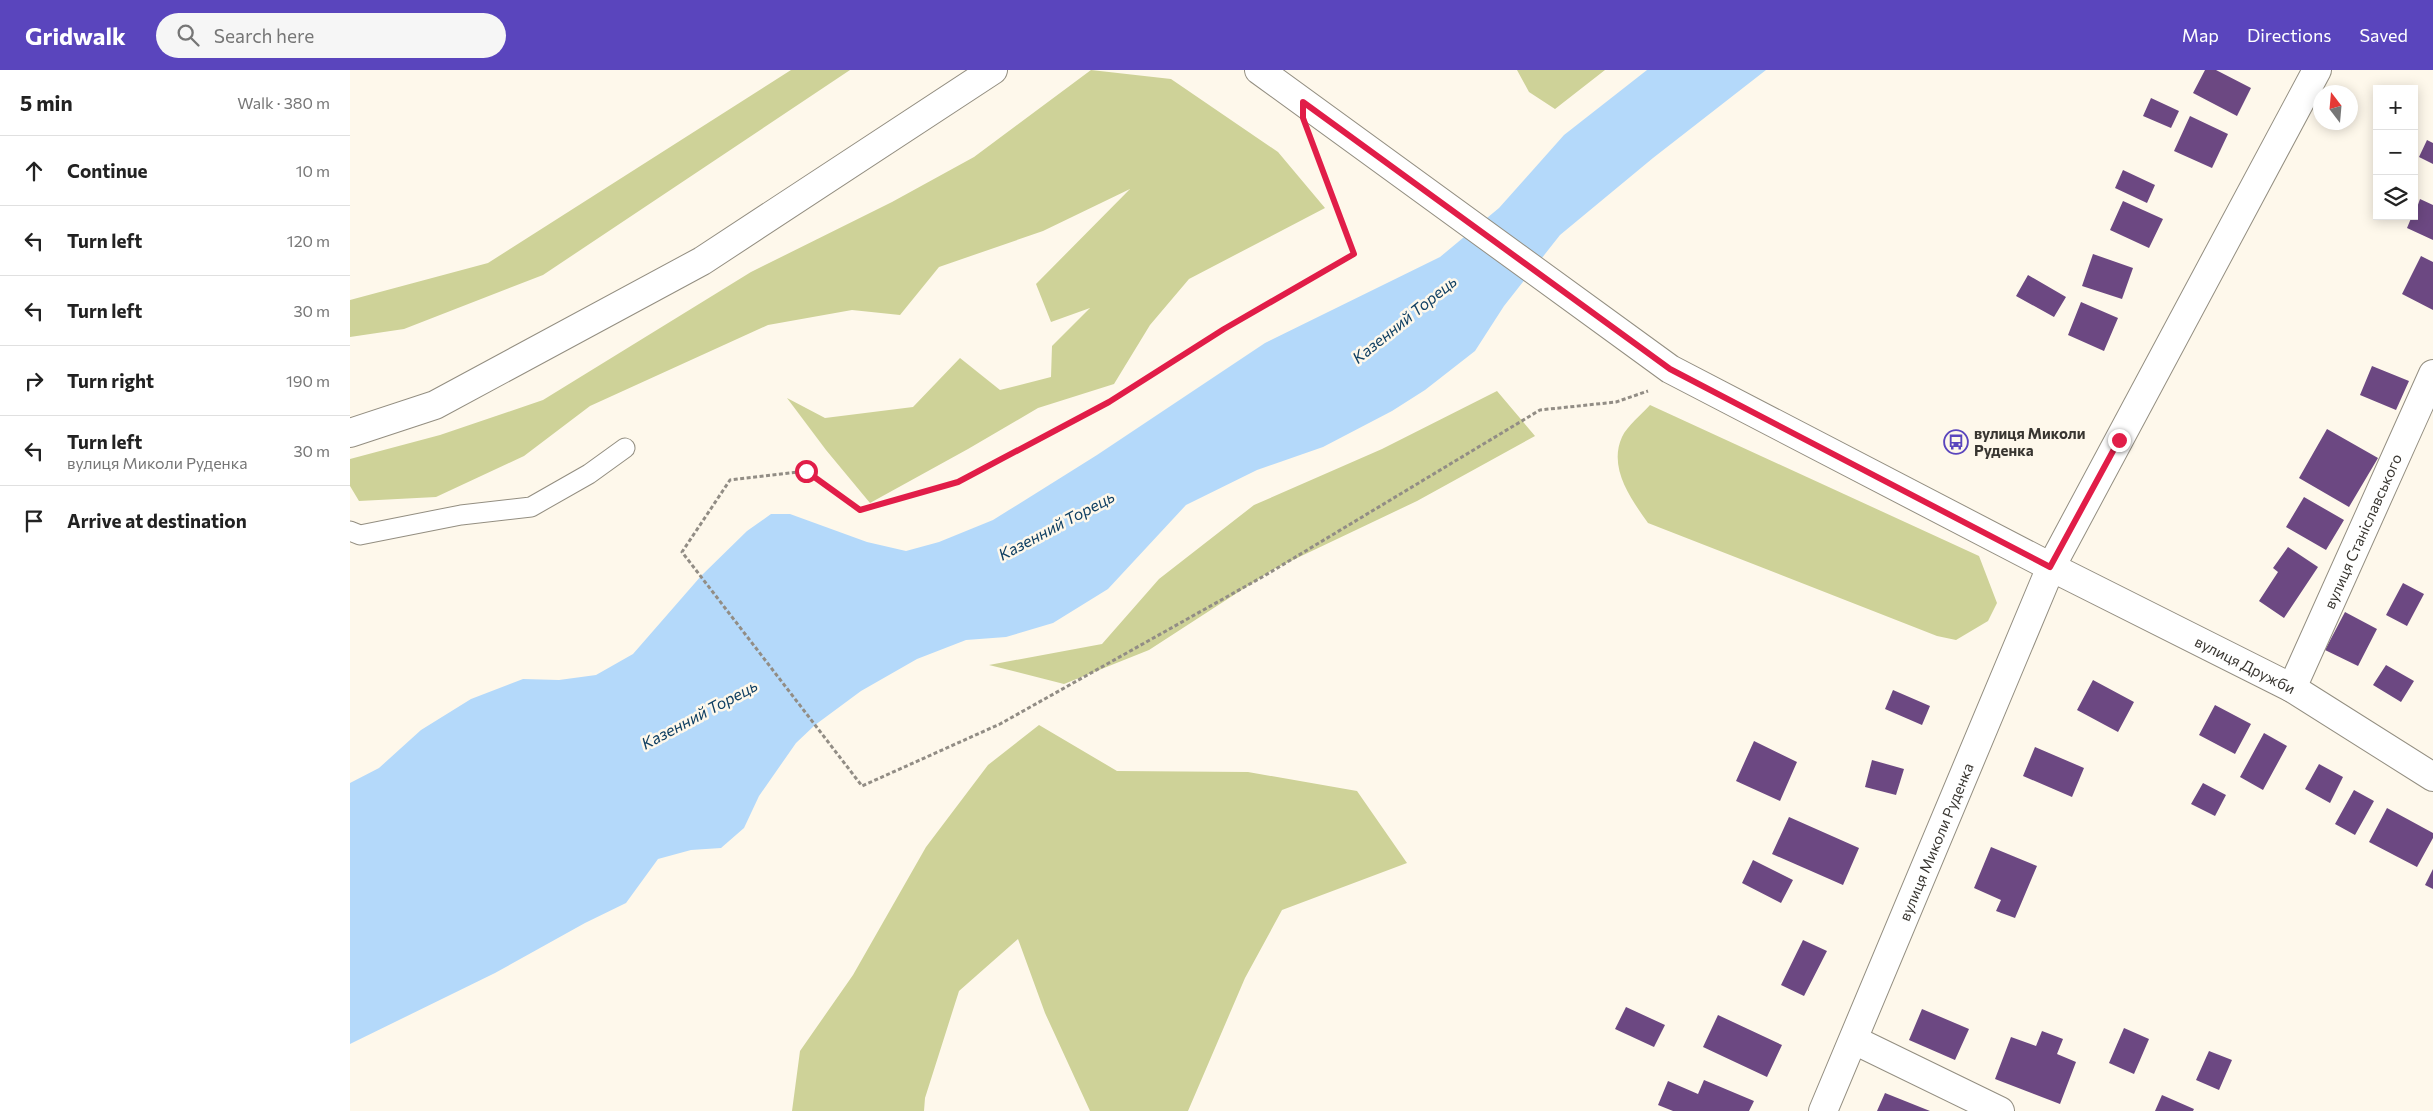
<!DOCTYPE html>
<meta charset="utf-8">
<style>
body{margin:0;font-family:Commissioner,sans-serif;background:#f6f6f6;color:#222}
.controls{position:absolute;right:15px;top:15px;display:grid;overflow:hidden;border-radius:0px;box-shadow:0 2px 12px #0003}
.controls button{width:45px;height:45px;display:grid;place-items:center;padding:0;border:0;border-bottom:1px solid #e0e0e0;background:#fff;color:#222;font:25px sans-serif}
.compass{position:absolute;left:1963px;top:15px;width:45px;height:45px;border-radius:50%;background:#fff;box-shadow:0 2px 12px #0003;rotate:344deg}
.stop{position:absolute;width:15px;height:15px;margin:-11px;border:4px solid #e11d48;border-radius:50%;background:#fff}
.stop.end{background:#e11d48;border-color:#fff;box-shadow:0 1px 5px #0008}
.list{margin:0;padding:0;list-style:none}
h2{display:flex;justify-content:space-between;align-items:center;height:65px;margin:0;padding:0 20px;font-size:21px}
h2 small{font-size:16px;font-weight:400;color:#767676}
.list li{display:grid;grid-template-columns:32px 1fr auto;gap:15px;align-items:center;box-sizing:border-box;height:70px;padding:0 20px;border-top:1px solid #e0e0e0}
.list b{display:block;font-size:19px;white-space:nowrap}
.list p{margin:0;font-size:16px;white-space:nowrap;color:#767676}
.list em{font-size:16px;font-style:normal;color:#767676}
.icon{flex:none;width:28px;height:28px;fill:none;stroke:currentColor;stroke-width:2;stroke-linecap:round;stroke-linejoin:round}
.map{position:relative;flex:none;width:2083px;height:1041px;overflow:hidden}
header{display:flex;align-items:center;gap:30px;box-sizing:border-box;height:70px;padding:0 25px;background:#5a45bd;color:#fff}
header strong{font-size:24px}
nav{display:flex;gap:28px;margin-inline-start:auto;font-size:18px}
.search{width:350px;height:45px;background:#f6f6f6;display:flex;align-items:center;gap:12px;box-sizing:border-box;padding:0 18px;border-radius:28px;color:#767676;font-size:19px}
main{display:flex}
aside{flex:1;background:#fff}
.map>svg:first-child{display:block}
.green{fill:#ced298}
.water{fill:#b4d9fa}
.building{fill:#6c4882}
.lines{fill:none;stroke-linecap:round;stroke-linejoin:round}
.service-casing{stroke:#938e81;stroke-width:21}
.minor-casing{stroke:#938e81;stroke-width:30}
.tertiary-casing{stroke:#938e81;stroke-width:30}
.path{stroke:#928d85;stroke-width:3;stroke-dasharray:4 2.5;stroke-linecap:butt}
.service{stroke:#fff;stroke-width:19}
.minor{stroke:#fff;stroke-width:28}
.tertiary{stroke:#fff;stroke-width:28}
.route{stroke:#e11d48;stroke-width:6}
.labels{text-anchor:middle;dominant-baseline:central;stroke-width:5;stroke-linejoin:round;paint-order:stroke}
.poi-label{font-size:15px;font-weight:bold;fill:#393631;stroke:#fef8eb;text-anchor:start}
.street-label{font-size:15px;fill:#393631;stroke:#fef8eb}
.water-label{font-size:16px;font-style:italic;fill:#0f3f62;stroke:#fef8eb}
</style>
<header>
<strong>Gridwalk</strong>
<div class="search"><svg class="icon" aria-label="search" viewBox="0 0 24 24"><circle cx="10" cy="10" r="6"/><path d="M15 15l6 6"/></svg>Search here</div>
<nav><a>Map</a><a>Directions</a><a>Saved</a></nav>
</header>
<main>
<aside>
<h2>5 min<small>Walk · 380 m</small></h2>
<ul class="list">
<li><svg class="icon" aria-label="ahead" viewBox="0 0 24 24"><path d="M12 20V5M6 11l6-6 6 6"/></svg><div><b>Continue</b></div><em>10 m</em></li>
<li><svg class="icon" aria-label="left" viewBox="0 0 24 24"><path d="M17 20v-9H6M10 6l-5 5 5 5"/></svg><div><b>Turn left</b></div><em>120 m</em></li>
<li><svg class="icon" aria-label="left" viewBox="0 0 24 24"><path d="M17 20v-9H6M10 6l-5 5 5 5"/></svg><div><b>Turn left</b></div><em>30 m</em></li>
<li><svg class="icon" aria-label="right" viewBox="0 0 24 24"><path d="M7 20v-9h11M14 6l5 5-5 5"/></svg><div><b>Turn right</b></div><em>190 m</em></li>
<li><svg class="icon" aria-label="left" viewBox="0 0 24 24"><path d="M17 20v-9H6M10 6l-5 5 5 5"/></svg><div><b>Turn left</b><p>вулиця Миколи Руденка</p></div><em>30 m</em></li>
<li><svg class="icon" aria-label="arrive" viewBox="0 0 24 24"><path d="M6 21V4h12l-3 4 3 4H6"/></svg><div><b>Arrive at destination</b></div></li>
</ul>
</aside>
<div class="map">
<svg width="2083" height="1041" viewBox="0 0 2083 1041">
<rect width="100%" height="100%" fill="#fef8eb"/>
<!-- green -->
<path class="green" d="M441 0H500L193 205 54 259 0 267V230L138 193Z
M741 0 821 9 928 82 975 138 839 209 800 255 764 314 688 338 618 379 520 433 476 380 437 328 475 348 563 337 610 288 650 320 701 307 702 276 740 238 701 252 686 214 780 119 693 161 589 197 550 245 502 240 418 255 240 336 174 386 86 427 9 431 0 416V389L90 365 193 330 401 202 542 132 624 87Z
M1167 0H1255L1205 39 1179 22Z
M1147 321 1185 366 1067 431 924 499 799 580 714 614 639 595 752 574 809 509 904 435 1032 379Z
M1300 335 1629 486 1647 533 1638 551 1606 570 1587 566 1298 453C1281 429 1258 398 1272 367 1277 356 1292 344 1300 335Z
M689 655 767 701 898 702 1007 721 1057 793 932 840 895 908 838 1041H740L695 943 668 869 609 921 575 1028 574 1041H442L450 981 503 905 576 777 638 695Z"/>
<!-- water -->
<path class="water" d="M1297 0H1416L1303 88 1210 165 1154 236 1125 281 1075 320 1042 341 973 377 907 400 836 435 758 519 703 553 656 567 616 570 567 589 511 621 465 655 446 673 409 726 394 758 371 778 341 780 308 789 276 833 235 853 145 903 0 974V713L29 698 71 660 121 629 173 609 209 610 246 605 283 584 351 506 397 461 421 444H440L517 472 556 481 589 472 643 450 747 385 915 273 1090 187 1149 138 1214 65Z"/>
<!-- building -->
<path class="building" d="M1855 0H1866L1901 18 1887 46 1843 23Z
M1801 28 1829 41 1821 58 1793 46Z
M1840 46 1878 64 1862 98 1824 81Z
M2077 70 2083 73V94L2069 87Z
M1773 100 1805 115 1797 133 1765 118Z
M2070 129 2083 135V170L2057 158 2062 146H2064Z
M1773 131 1813 149 1799 178 1760 160Z
M1743 184 1783 198 1772 229 1732 216Z
M2071 186 2083 192V240L2052 224Z
M1678 205 1716 227 1704 247 1666 226Z
M1731 232 1768 248 1754 281 1718 265Z
M2022 296 2059 311 2046 340 2010 325Z
M1977 359 2028 388 1999 437 1949 408Z
M1954 427 1994 450 1976 480 1936 457Z
M1938 477 1968 497 1934 548 1909 531 1928 502 1923 498Z
M2053 513 2074 524 2057 556 2036 545Z
M1995 542 2027 559 2008 596 1975 580Z
M2036 595 2064 611 2051 632 2023 615Z
M1743 610 1784 632 1768 662 1727 640Z
M1543 620 1580 636 1572 655 1535 639Z
M1865 635 1901 654 1885 684 1849 665Z
M1914 663 1937 676 1913 720 1890 707Z
M1404 671 1447 692 1430 731 1386 711Z
M1685 677 1734 698 1722 727 1673 706Z
M1522 690 1554 699 1546 725 1515 717Z
M1969 694 1993 707 1980 733 1955 719Z
M1853 713 1876 725 1865 746 1841 734Z
M2004 720 2024 731 2005 765 1985 754Z
M2037 738 2083 763V768L2067 797 2019 772Z
M1439 747 1509 778 1493 815 1422 784Z
M1641 777 1687 796 1665 848 1646 841 1651 830 1624 818Z
M1403 790 1443 810 1431 833 1392 813Z
M2083 799V819L2075 815Z
M1453 870 1477 881 1454 926 1431 915Z
M1276 937 1315 955 1304 977 1265 959Z
M1572 939 1619 959 1605 990 1559 970Z
M1368 945 1432 975 1417 1007 1353 977Z
M1774 958 1799 969 1784 1004 1759 993Z
M1692 961 1713 969 1707 984 1726 992 1710 1034 1645 1009 1661 967 1686 976Z
M1859 981 1882 990 1869 1020 1846 1010Z
M1354 1010 1404 1031 1399 1041H1323L1308 1035 1318 1011 1348 1024Z
M1535 1023 1580 1041H1527Z
M1812 1025 1844 1039 1843 1041H1805Z"/>
<g class="lines">
<!-- service casing -->
<g class="service-casing">
<path id="service" d="M0 461 10 465 111 445 181 437 239 404 275 378"/>
</g>
<!-- minor casing -->
<g class="minor-casing">
<g id="minor">
<path id="s1" d="M1942 618 2083 304"/>
<path d="M1504 970 1650 1041"/>
</g>
</g>
<!-- tertiary casing -->
<g class="tertiary-casing">
<g id="tertiary">
<path id="s2" d="M909 0 1320 299 1701 497 1942 618 2083 707"/>
<path d="M0 363 85 335 352 191 643 0"/>
<path id="s3" d="M1473 1041 1701 497 1967 0"/>
</g>
</g>
<!-- path -->
<path class="path" d="M965 80 1004 185 874 259 759 332 608 412 510 440 456 401 380 410 332 482 512 716 650 654 914 506 1190 340 1266 332 1298 321"/>
<!-- service -->
<use href="#service" class="service"/>
<!-- minor -->
<use href="#minor" class="minor"/>
<!-- tertiary -->
<use href="#tertiary" class="tertiary"/>
</g>
<g class="lines">
<!-- route -->
<path class="route" d="M456 401 510 440 608 412 759 332 874 259 1004 184 953 48V32L1320 299 1700 497 1769 370"/>
</g>
<!-- icons -->
<defs>
<g id="bus-ring" transform="scale(1.25)"><circle r="9.5" fill="#fef8eb" stroke="#5a45bd" stroke-width="1.5"/><path d="M-5-6H5V4H4V6H2V4H-2V6H-4V4H-5ZM-3.5-4V0h7V-4ZM-3.5 1.2v1.5H-2V1.2ZM2 1.2v1.5H3.5V1.2Z" fill="#5a45bd"/></g>
</defs>
<g fill-rule="evenodd">
<use href="#bus-ring" x="1606" y="372"/>
</g>
<g class="labels">
<!-- poi labels -->
<g class="poi-label">
<text x="1624" y="363">вулиця Миколи<tspan x="1624" dy="17">Руденка</tspan></text>
</g>
<!-- street labels -->
<g class="street-label">
<text stroke="none"><textPath href="#s1" startOffset="172">вулиця Станіславського</textPath></text>
<text stroke="none"><textPath href="#s2" startOffset="1155">вулиця Дружби</textPath></text>
<text stroke="none"><textPath href="#s3" startOffset="292">вулиця Миколи Руденка</textPath></text>
</g>
<!-- water labels -->
<g class="water-label">
<text transform="translate(1054 249) rotate(-39)">Казенний Торець</text>
<text transform="translate(706 455) rotate(-28)">Казенний Торець</text>
<text transform="translate(349 644) rotate(-28)">Казенний Торець</text>
</g>
</g>
</svg>
<div class="controls">
<button>+</button>
<button>−</button>
<button><svg class="icon" aria-label="layers" viewBox="0 0 24 24"><path d="M12 4l9 5-9 5-9-5zM3 14l9 5 9-5"/></svg></button>
</div>
<svg class="compass" viewBox="-18 -18 36 36"><path d="M0-13l5 13h-10z" fill="#e53935"/><path d="M0 13l5-13h-10z" fill="#767676"/></svg>
<div class="stop" style="left:456px;top:401px"></div>
<div class="stop end" style="left:1769px;top:370px"></div>
</div>
</main>
